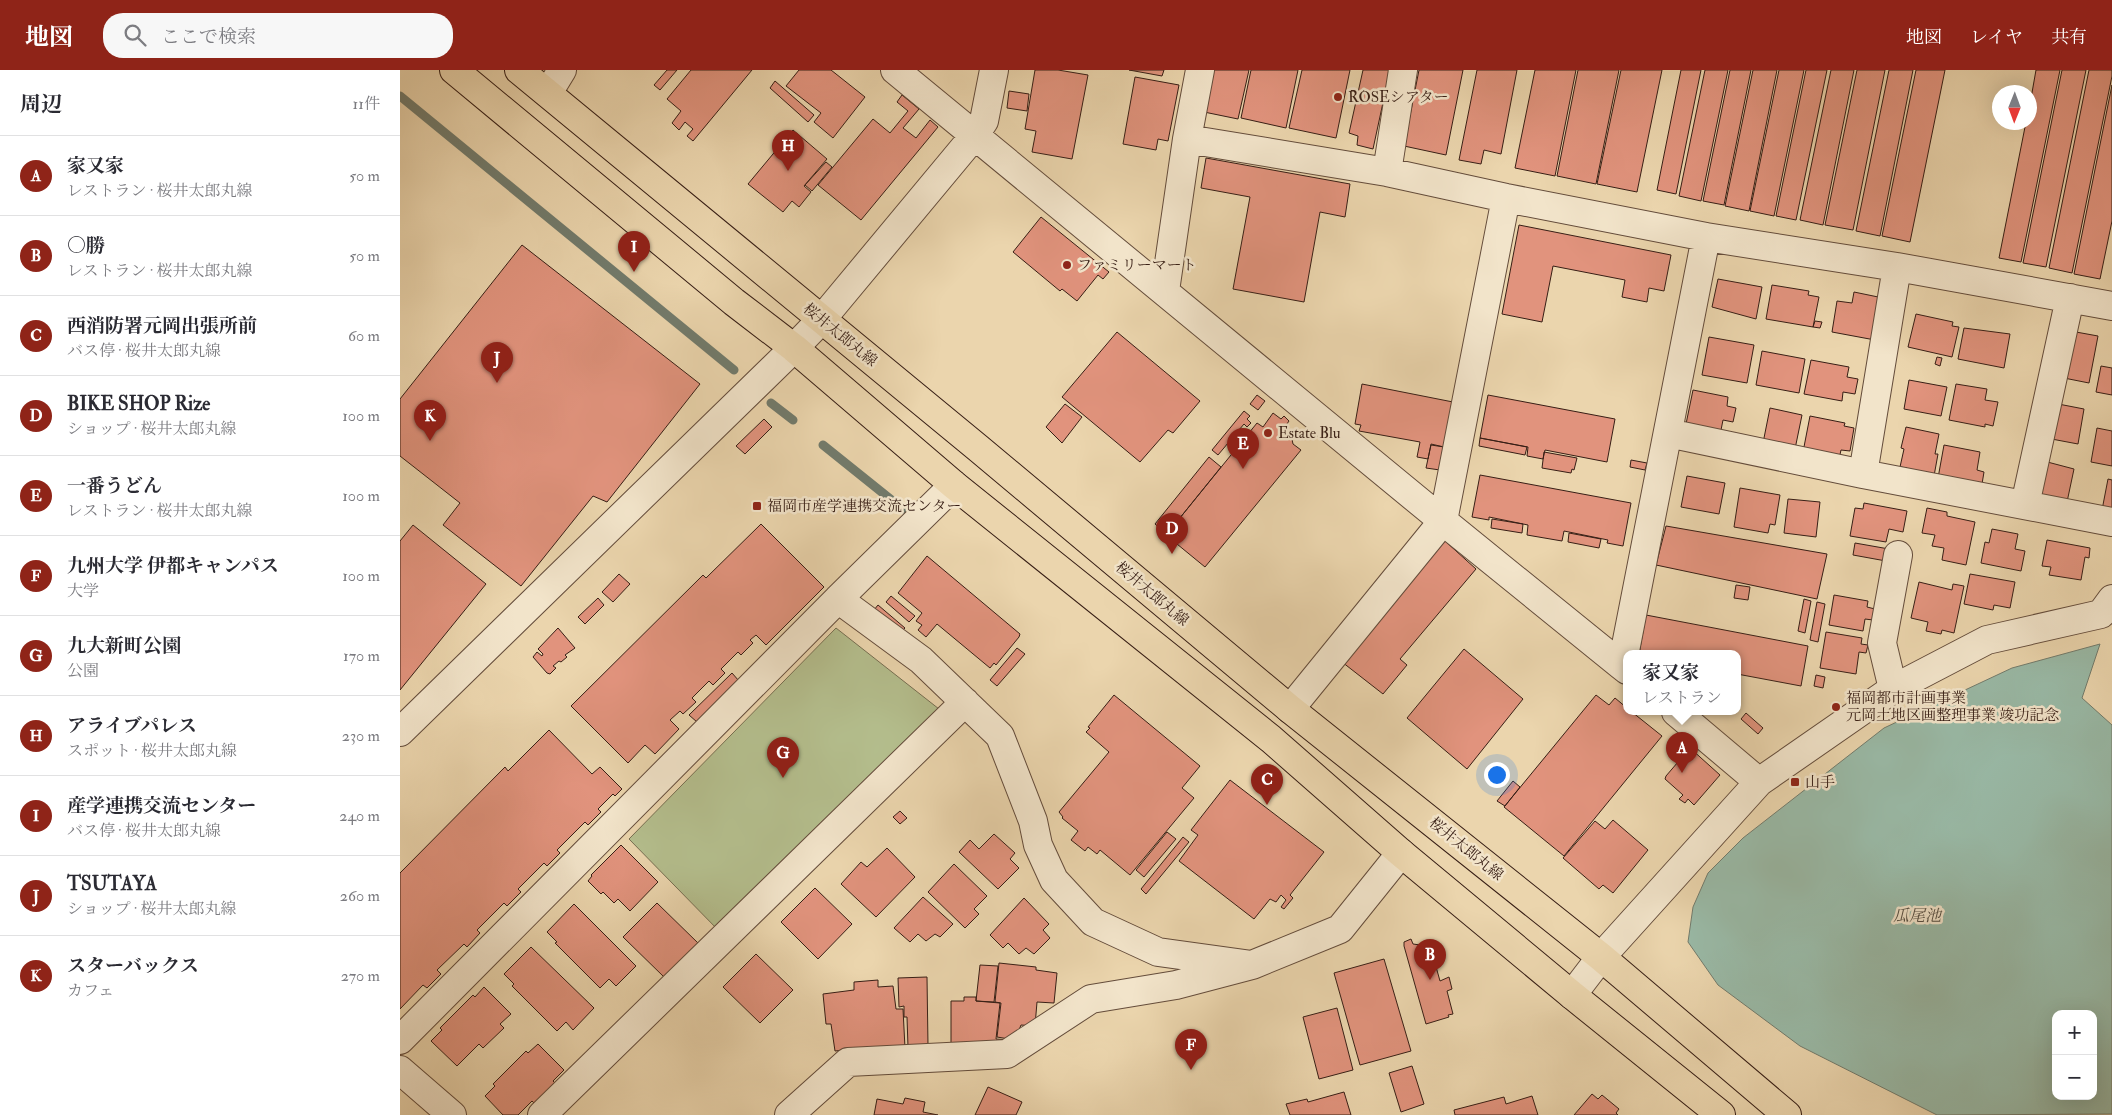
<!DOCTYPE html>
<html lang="ja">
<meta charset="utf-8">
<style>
body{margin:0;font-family:"IM FELL Double Pica","Noto Serif JP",serif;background:#f7f7f7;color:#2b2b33}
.controls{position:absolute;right:15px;bottom:15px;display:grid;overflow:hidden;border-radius:10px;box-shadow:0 5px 20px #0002}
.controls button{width:45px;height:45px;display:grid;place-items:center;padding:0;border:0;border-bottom:1px solid #e1e1e2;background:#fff;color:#2b2b33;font:25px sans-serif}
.compass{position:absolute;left:1592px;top:15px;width:45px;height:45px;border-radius:50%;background:#fff;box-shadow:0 5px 20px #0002;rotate:181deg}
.you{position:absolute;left:1096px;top:704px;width:18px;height:18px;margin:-12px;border:4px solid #fff;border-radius:50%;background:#1a73e8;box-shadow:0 0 0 8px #1a73e833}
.badge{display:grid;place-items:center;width:32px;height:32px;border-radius:50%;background:#8f2418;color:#fff;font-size:16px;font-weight:700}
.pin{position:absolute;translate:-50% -41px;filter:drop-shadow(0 1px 2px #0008)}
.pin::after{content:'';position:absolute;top:26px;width:18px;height:15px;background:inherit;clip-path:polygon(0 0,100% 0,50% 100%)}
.popup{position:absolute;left:1223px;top:580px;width:118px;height:65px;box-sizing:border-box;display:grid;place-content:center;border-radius:10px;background:#fff;filter:drop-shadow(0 1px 4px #0005);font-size:16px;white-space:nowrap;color:#7c7c81}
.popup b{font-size:19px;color:#2b2b33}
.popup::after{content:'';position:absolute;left:50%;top:100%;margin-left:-10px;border:10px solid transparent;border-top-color:#fff}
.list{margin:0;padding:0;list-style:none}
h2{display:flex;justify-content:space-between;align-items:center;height:65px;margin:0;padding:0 20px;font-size:21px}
h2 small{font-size:16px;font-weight:400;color:#7c7c81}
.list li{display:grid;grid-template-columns:32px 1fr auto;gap:15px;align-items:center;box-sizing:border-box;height:80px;padding:0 20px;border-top:1px solid #e1e1e2}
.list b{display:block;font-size:19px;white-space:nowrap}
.list p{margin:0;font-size:16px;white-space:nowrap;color:#7c7c81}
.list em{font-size:16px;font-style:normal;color:#7c7c81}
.icon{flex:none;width:28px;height:28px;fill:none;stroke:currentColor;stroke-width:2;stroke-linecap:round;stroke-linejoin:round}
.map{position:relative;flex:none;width:1712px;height:1045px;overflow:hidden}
header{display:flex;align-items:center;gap:30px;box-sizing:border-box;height:70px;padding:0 25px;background:#8f2418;color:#fff}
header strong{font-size:24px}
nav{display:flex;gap:28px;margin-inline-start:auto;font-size:18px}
.search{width:350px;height:45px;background:#f7f7f7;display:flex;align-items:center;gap:12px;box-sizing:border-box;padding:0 18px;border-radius:20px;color:#7c7c81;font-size:19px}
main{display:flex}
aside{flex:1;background:#fff}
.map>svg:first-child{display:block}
.green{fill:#b4be8d;stroke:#766e51}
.water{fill:#99b9a6;stroke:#727b6c;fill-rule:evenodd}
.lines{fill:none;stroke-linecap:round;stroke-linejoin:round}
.stream{stroke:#727b6c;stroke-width:9}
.building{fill:#e1937d;stroke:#371e15}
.minor-casing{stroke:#644c3b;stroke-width:30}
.major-casing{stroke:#371e15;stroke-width:30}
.minor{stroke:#f2e4ca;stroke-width:28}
.major{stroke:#ebd5ad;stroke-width:28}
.poi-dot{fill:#8f2418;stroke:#f2e4ca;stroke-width:2}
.labels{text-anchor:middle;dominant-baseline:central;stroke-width:5;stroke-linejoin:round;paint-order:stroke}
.poi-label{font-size:15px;fill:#371e15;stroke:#f2e4ca;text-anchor:start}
.street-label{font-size:15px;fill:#371e15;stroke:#f2e4ca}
.water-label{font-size:16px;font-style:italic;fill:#544c40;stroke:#f2e4ca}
</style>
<header>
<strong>地図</strong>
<div class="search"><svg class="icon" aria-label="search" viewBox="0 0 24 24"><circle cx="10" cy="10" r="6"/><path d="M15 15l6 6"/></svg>ここで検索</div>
<nav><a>地図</a><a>レイヤ</a><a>共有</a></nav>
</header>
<main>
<aside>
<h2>周辺<small>11件</small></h2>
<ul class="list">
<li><span class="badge">A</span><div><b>家又家</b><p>レストラン · 桜井太郎丸線</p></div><em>50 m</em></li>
<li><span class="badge">B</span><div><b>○勝</b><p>レストラン · 桜井太郎丸線</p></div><em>50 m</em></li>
<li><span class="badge">C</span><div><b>西消防署元岡出張所前</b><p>バス停 · 桜井太郎丸線</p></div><em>60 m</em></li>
<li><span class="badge">D</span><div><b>BIKE SHOP Rize</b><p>ショップ · 桜井太郎丸線</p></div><em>100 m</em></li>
<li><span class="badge">E</span><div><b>一番うどん</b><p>レストラン · 桜井太郎丸線</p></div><em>100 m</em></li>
<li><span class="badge">F</span><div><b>九州大学 伊都キャンパス</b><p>大学</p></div><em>100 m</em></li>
<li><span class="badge">G</span><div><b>九大新町公園</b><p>公園</p></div><em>170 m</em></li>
<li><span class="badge">H</span><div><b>アライブパレス</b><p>スポット · 桜井太郎丸線</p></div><em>230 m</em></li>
<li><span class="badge">I</span><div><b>産学連携交流センター</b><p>バス停 · 桜井太郎丸線</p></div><em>240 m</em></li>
<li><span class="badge">J</span><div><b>TSUTAYA</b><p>ショップ · 桜井太郎丸線</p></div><em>260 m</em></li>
<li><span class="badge">K</span><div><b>スターバックス</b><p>カフェ</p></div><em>270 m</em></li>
</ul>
</aside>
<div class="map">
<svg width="1712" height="1045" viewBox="0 0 1712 1045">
<rect width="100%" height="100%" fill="#ebd5ad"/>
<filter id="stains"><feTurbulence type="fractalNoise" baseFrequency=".004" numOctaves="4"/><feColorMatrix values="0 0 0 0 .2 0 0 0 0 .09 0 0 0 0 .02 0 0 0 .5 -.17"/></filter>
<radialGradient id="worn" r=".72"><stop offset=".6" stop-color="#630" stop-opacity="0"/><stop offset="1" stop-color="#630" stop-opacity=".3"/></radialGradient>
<!-- green -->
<path class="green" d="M436 558 539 639 320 862 229 769Z"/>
<!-- water -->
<path class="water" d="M1700 574 1682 628 1712 655V1044L1537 1045 1400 976 1318 915 1288 872 1293 837 1308 803 1343 768 1484 658 1612 598ZM1656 944H1693V1026H1656Z"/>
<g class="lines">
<!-- stream -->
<path class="stream" d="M0 26 334 300
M371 333 393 350
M423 375 504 440"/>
</g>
<!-- building -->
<path class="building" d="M267 0H277L260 20 254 15Z
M291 0H352L293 71 287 66 293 59 285 52 279 60 272 53 281 41 267 29Z
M399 0H431L465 27 433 68 414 52 421 43 386 16Z
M635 0H658L688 5 672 89 632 82 636 61 625 59Z
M729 0H764L762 6Z
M813 0H849L838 49 804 42Z
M851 0H898L886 58 841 48Z
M902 0H950L936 68 889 58Z
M963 0H990L973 79 957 75 958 66 949 63Z
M1019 0H1063L1046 85 1004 76Z
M1077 0H1117L1101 84 1084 80 1081 94 1059 90Z
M1135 0H1176L1155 106 1115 98Z
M1178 0H1219L1196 114 1157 106Z
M1221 0H1262L1237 122 1197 114Z
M1281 0H1301L1276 124 1257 120Z
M1305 0H1328L1301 131 1279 126Z
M1330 0H1351L1324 135 1303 131Z
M1353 0H1377L1349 141 1325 136Z
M1379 0H1404L1374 146 1350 141Z
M1406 0H1427L1396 150 1376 146Z
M1431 0H1454L1423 155 1400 150Z
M1457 0H1485L1453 160 1425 155Z
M1489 0H1513L1480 166 1456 161Z
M1516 0H1545L1510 172 1482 166Z
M1636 0H1660L1621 192 1599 188 1626 52H1630V34Z
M1662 0H1686L1646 197 1623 193Z
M1689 0H1712V6L1672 203 1649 198Z
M735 7 779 15 768 71 758 69 756 80 723 74Z
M375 11 414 45 408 52 370 18Z
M1712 15V151L1700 209 1674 204Z
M609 21 629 24 627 41 607 38Z
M502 25 519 39 503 58 516 68 530 50 538 57 461 150 418 115 473 49 490 63 508 41 497 32Z
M393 60 427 89 404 116 411 122 399 137 392 131 383 142 348 114Z
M806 88 950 114 945 147 920 142 904 232 833 219 850 127 801 118Z
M426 92 432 97 412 121 405 115Z
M641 147 709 202 703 209 698 205 677 231 662 219 660 221 613 182Z
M1119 155 1271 185 1264 221 1249 218 1247 232 1222 227 1225 210 1153 196 1142 252 1102 244Z
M122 175 300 314 207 432 193 426 121 516 43 455 60 433 0 386V329Z
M1318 209 1362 217 1356 249 1312 237Z
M1372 215 1409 221 1408 225 1419 227 1413 257 1366 249Z
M1454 222 1483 228 1475 270 1432 262 1437 231 1452 233Z
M1516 244 1553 252 1552 256 1559 257 1552 287 1508 277Z
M1415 251 1422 252 1420 258 1413 257Z
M1564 258 1610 264 1604 298 1558 289Z
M717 262 800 331 773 363 768 360 740 392 662 327Z
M1676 262 1698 266 1689 313 1654 306Z
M1309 267 1354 275 1347 313 1302 305Z
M1362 281 1405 289 1399 323 1356 315Z
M1537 287 1542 288 1540 296 1535 294Z
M1411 290 1449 297 1447 307 1458 309 1455 324 1443 322 1442 331 1404 324Z
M1701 296 1712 298V325L1696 322Z
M1509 310 1547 317 1541 346 1504 339Z
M962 314 1053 332 1044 377 1031 374 1028 389 1017 387 1020 372 959 361 961 355 955 354Z
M1556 314 1587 319 1585 330 1598 332 1593 356 1585 354V357L1549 350Z
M1293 320 1328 327 1327 336 1336 338 1333 352 1323 350 1321 360 1286 354Z
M857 325 865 331 858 340 850 334Z
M1088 325 1215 349 1207 392 1145 380 1143 389 1127 386 1128 377 1080 368Z
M1648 332 1684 339 1678 374 1641 367Z
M665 334 682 347 662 373 646 357Z
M1370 338 1402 345 1395 379 1363 373Z
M844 341 850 346 847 349 851 353 847 357 844 354 818 385 812 380Z
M873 343 881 349 884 346 889 351 884 358 891 365 893 374 901 380 805 497 766 465 857 353 863 357Z
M1410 346 1445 353 1444 356 1454 358 1450 381 1441 380 1439 389 1403 382Z
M364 349 372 357 345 384 336 376Z
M1506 357 1539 364 1535 384H1538L1534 406 1507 401V398L1500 397 1504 379 1501 378Z
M1697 358 1712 361V396L1691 392Z
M1080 368 1127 377 1125 385 1079 376Z
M1031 375 1044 377 1040 400 1026 398Z
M1544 375 1580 382 1577 400 1584 402 1582 414 1538 408Z
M1144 382 1177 388 1174 400 1172 399 1171 403 1142 398Z
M809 387 821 397 767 464 755 454Z
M1636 389 1674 399 1667 432 1625 424Z
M1231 390 1247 393 1245 400 1230 397Z
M1080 405 1231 433 1223 476 1207 473 1208 470 1164 461 1162 471 1127 465 1128 455 1089 447V450L1072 447Z
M1287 406 1325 413 1319 444 1281 437Z
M1708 409 1712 410V442L1702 440Z
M1340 418 1380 425 1375 455 1370 454 1368 463 1334 457Z
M1388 429 1420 432 1416 467 1384 463Z
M1464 433 1507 441 1503 462 1489 459 1486 472 1450 466 1455 438 1463 439Z
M1527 438 1547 442V446L1575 452 1566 495 1542 490 1544 478 1532 476 1535 465 1522 463Z
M1092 449 1123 454 1122 463 1091 458Z
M361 454 424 517 366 575 356 565 350 570 353 573 341 585 338 582 321 599 325 603 313 615 309 611 292 628 296 632 283 644 280 641 270 650 279 659 255 684 245 675 228 693 171 636 303 505 306 508Z
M13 455 86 514 0 620V471Z
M1266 456 1427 484 1417 529 1256 495Z
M1592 459 1618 464 1615 479 1625 481 1621 501 1581 493 1585 472 1589 473Z
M1169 463 1201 469 1199 478 1168 472Z
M1647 470 1690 478 1689 488 1685 487 1681 510 1649 505 1651 497 1642 496Z
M1045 471 1076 499 1000 589 1007 595 983 624 942 592Z
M1455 473 1489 479 1486 491 1453 485Z
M527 486 620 564 619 567 596 595 594 593 590 598 537 554 526 567 518 560 522 555 516 551 522 543 498 523Z
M219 504 230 514 213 532 202 522Z
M1570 504 1615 512 1610 538 1594 535 1593 540 1564 534Z
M1519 512 1552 520 1553 514 1564 516 1554 563 1542 560 1541 564 1526 561 1528 552 1511 548Z
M1336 515 1350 517 1348 530 1334 528Z
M1434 525 1468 531 1467 537 1475 539 1473 550 1465 549 1463 561 1429 555Z
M491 526 515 546 509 552 486 532Z
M198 528 204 535 185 554 178 547Z
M1404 529 1411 531 1405 563 1398 561Z
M1417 532 1425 534 1418 572 1410 570Z
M478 535 505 558 500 563 474 540Z
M1246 545 1408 576 1401 616 1337 604V584H1239Z
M158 558 175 578 165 585 167 587 161 592 159 591 153 596 156 598 150 604 147 603 133 587 137 582 142 586 143 584 138 579Z
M1426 562 1462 568 1461 574 1468 575 1466 583 1459 582 1456 604 1420 598Z
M617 578 625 584 597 616 590 610Z
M1064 579 1123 629 1067 699 1007 648Z
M332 603 339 611 297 652 289 645Z
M1416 605 1425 607 1423 618 1414 616Z
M714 625 800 696 782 718 794 728 730 805 700 780 697 784 688 777 685 781 671 770 678 761 662 748 663 747 659 742 709 682 686 662 690 658 688 657Z
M1196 625 1209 635 1215 628 1227 638V642H1232L1262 666 1164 786 1104 737Z
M1346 643 1363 658 1358 664 1341 649Z
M149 660 192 704 200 697 222 719 215 726 213 724 198 739 201 742 188 755 185 752 157 780 160 783 147 796 144 793 118 819 121 822 107 836 104 833 77 860 80 863 67 877 64 874 37 900 41 904 27 918 23 915 0 939V803L105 697 108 701Z
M1290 678 1320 705 1294 735 1288 729 1285 733 1279 729 1283 725 1265 709 1266 706Z
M830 710 924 782 890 825 893 828 884 839 881 837 886 830 881 825 876 832 870 829 854 849 779 791 798 765 791 760Z
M1113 711 1120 717 1105 736 1097 731Z
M500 741 507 748 500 754 493 747Z
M1213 750 1248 780 1213 823 1203 815 1199 819 1163 788 1195 751 1205 759Z
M767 762 776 769 744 807 736 800Z
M594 764 615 783 610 789 619 798 598 819 559 782 570 770 579 779Z
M783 767 789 772 746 824 741 819Z
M221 775 258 812 230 841 218 829 214 833 203 822 201 824 188 811 192 806 191 805Z
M487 778 515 807 476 847 441 814 461 792 467 797Z
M554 794 587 826 574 839 579 844 565 858 528 822Z
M415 818 452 854 418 889 381 852Z
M523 827 553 854 540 867 535 864 526 871 518 864 510 872 494 858Z
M624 828 649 854 643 860 650 868 634 884 626 878 619 884 608 873 603 878 590 865Z
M257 833 298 873 264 907 223 867Z
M174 834 236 896 216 916 209 909 200 918 155 873 157 872 147 862Z
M1011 869 1013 874 1020 875 1028 887 1033 886 1040 911 1049 907 1052 919 1047 921 1053 944 1048 945 1049 947 1026 954 1004 876V872Z
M131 877 194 938 173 960 166 952 157 961 112 916 114 914 104 904Z
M356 884 393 920 360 953 323 917Z
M984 889 1011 981 960 995 934 903Z
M599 893 636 897V900L657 903 654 933 637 932 635 956 621 955 615 970 597 967 601 933 595 932Z
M580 895 598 896 594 932 576 931Z
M527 907 528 976 508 977 507 947H504V936L499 937 498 908Z
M478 910V917L493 916 496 939H503L505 978 475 977 435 981 431 954H426L423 924 454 920V912Z
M84 917 111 944 100 954 104 958 83 978 79 974 57 996 31 971 42 960 40 958 73 925 75 927Z
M564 927H576V931L600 933 596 969 611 970 551 983V931H564Z
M937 938 953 1000 919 1009 903 947Z
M138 974 164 1000 153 1011 157 1015 136 1035 132 1031 118 1045H103L85 1026 95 1016 93 1014 126 981 128 983Z
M1012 996 1024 1034 1001 1042 989 1003Z
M588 1017 622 1032 616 1045H575Z
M944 1022 951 1045H890L886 1034 907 1029 908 1032Z
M1192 1024 1198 1029 1202 1025 1219 1039 1216 1043 1218 1045H1174Z
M1132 1026 1138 1045H1055L1054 1040 1104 1027 1106 1034Z
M505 1028 525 1032 523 1042 538 1045H474L477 1029 503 1034Z"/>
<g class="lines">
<!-- minor casing -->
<g class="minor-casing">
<path id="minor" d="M495 0 1043 451 1106 128
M148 23 162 0
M787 69 987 102 1106 128 1306 167 1497 197 1712 236
M987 102 1003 0
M1497 197 1463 404 1712 452
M765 221 787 69 800 0
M1268 363 1463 404
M554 415 438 529 521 590 600 666 633 751 638 775 654 810 693 852 758 882 852 895
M1625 435 1670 228
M1227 600 1222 596 1306 167
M1493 619 1482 573 1498 485
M890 639 1043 451 1222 596
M1276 642 1359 712
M0 662 394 278 421 250 574 66 584 51 594 0
M1172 925 1201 887 1359 712 1493 619 1587 570 1701 544 1712 529
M0 970 438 529
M0 1000 52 1045
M142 1045 565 632
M389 1045 448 992 607 984 691 929 776 915 852 895 940 859 1001 783"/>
</g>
<!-- major casing -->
<g class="major-casing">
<path id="major" d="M54 0 334 232 394 278 554 415 871 669 1001 783 1172 925 1321 1045
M119 0 578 378 890 639 1201 887 1387 1045"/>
</g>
<!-- minor -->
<use href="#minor" class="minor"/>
<!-- major -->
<use href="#major" class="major"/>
</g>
<!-- markers -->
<g class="poi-dot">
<circle cx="938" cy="27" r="5"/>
<circle cx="667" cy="195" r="5"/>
<circle cx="868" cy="363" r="5"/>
<rect x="352" y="431" width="10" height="10" rx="2.5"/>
<circle cx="1436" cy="637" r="5"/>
<rect x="1390" y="707" width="10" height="10" rx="2.5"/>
</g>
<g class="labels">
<!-- poi labels -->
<g class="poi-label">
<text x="948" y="27">ROSEシアター</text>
<text x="677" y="195">ファミリーマート</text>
<text x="878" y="363">Estate Blu</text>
<text x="367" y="436">福岡市産学連携交流センター</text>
<text x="1446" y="628">福岡都市計画事業<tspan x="1446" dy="17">元岡土地区画整理事業 竣功記念</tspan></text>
<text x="1405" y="712">山手</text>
</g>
<!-- street labels -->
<g class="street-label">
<text transform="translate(440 265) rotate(39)">桜井太郎丸線</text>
<text transform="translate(752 524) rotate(40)">桜井太郎丸線</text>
<text transform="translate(1066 779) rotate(39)">桜井太郎丸線</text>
</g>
<!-- water labels -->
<g class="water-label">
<text x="1517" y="846">瓜尾池</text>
</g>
</g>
<rect width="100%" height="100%" filter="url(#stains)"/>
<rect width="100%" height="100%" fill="url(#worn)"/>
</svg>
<div class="controls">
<button>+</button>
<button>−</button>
</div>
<svg class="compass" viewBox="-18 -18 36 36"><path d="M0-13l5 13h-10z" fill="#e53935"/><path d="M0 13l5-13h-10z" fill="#7c7c81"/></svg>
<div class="you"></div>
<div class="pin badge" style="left:1282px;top:703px">A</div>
<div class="popup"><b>家又家</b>レストラン</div>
<div class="pin badge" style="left:1030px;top:910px">B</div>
<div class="pin badge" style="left:867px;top:735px">C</div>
<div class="pin badge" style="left:772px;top:484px">D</div>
<div class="pin badge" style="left:843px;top:399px">E</div>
<div class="pin badge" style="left:791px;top:1000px">F</div>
<div class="pin badge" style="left:383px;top:708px">G</div>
<div class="pin badge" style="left:388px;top:101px">H</div>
<div class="pin badge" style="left:234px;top:202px">I</div>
<div class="pin badge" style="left:97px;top:313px">J</div>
<div class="pin badge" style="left:30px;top:371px">K</div>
</div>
</main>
